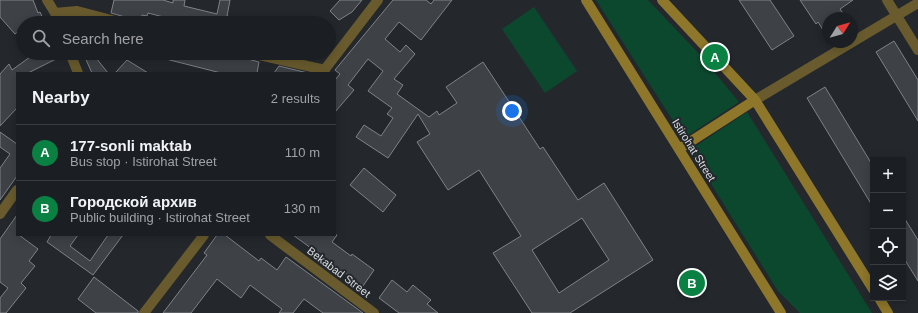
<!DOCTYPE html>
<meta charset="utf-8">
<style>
body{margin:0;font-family:Helvetica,sans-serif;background:#24272a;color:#f1f3f6}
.controls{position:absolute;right:12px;bottom:12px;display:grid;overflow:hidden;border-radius:0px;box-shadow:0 2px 10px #0003}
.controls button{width:36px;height:36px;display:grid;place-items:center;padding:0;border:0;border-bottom:1px solid #393c40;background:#1b1e22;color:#f1f3f6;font:20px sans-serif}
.compass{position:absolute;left:822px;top:12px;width:36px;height:36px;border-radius:50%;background:#1b1e22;box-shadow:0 2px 10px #0003;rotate:53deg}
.you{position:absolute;left:512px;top:111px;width:14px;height:14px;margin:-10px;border:3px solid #fff;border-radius:50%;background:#1a73e8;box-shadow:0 0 0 6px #1a73e833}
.badge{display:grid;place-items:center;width:26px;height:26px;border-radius:50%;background:#0b8043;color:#fff;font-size:13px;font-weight:700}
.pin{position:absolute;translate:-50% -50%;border:2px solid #fff;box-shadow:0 1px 4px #0006}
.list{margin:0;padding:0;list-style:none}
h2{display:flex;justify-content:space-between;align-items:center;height:52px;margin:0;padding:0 16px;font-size:17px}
h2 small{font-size:13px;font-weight:400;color:#a0a2a5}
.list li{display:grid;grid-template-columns:26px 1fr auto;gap:12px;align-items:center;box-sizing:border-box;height:56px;padding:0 16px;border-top:1px solid #393c40}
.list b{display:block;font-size:15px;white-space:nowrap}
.list p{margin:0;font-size:13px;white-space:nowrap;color:#a0a2a5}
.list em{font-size:13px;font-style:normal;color:#a0a2a5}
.icon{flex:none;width:22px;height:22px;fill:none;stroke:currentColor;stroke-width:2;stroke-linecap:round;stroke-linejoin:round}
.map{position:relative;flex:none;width:918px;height:313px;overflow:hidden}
.search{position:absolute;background:#1b1e22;box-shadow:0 2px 10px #0003;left:16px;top:16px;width:320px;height:44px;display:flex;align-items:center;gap:10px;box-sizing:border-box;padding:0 14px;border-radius:22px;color:#a0a2a5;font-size:15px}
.panel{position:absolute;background:#1b1e22;box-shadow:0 2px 10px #0003;left:16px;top:72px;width:320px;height:164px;border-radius:0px}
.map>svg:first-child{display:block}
.green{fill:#0c482e}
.building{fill:#3e4247;stroke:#7e8388;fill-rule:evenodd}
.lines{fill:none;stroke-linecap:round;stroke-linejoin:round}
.minor{stroke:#695b2e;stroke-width:10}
.secondary{stroke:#8e772a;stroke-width:10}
.labels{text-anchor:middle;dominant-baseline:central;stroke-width:4;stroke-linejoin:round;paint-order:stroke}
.street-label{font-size:11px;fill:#dbdee1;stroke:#24282d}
</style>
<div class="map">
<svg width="918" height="313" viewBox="0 0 918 313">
<rect width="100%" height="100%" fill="#24282d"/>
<!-- green -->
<path class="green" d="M596 0H648L702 57 739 102 684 138Z
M534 7 577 71 545 93 502 29Z
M747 112 872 313H800L778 291 690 150Z"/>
<!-- building -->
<path class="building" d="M0 0H33L38 13 40 12 45 23H23V28L15 34 0 17Z
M114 0H163L173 3V0H185L184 6 217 14 220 0H230L227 16 239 19V23H187L148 13 147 16 142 15 141 23H129L128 19 125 17 111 13Z
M340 0H362L352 12 339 20 330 11Z
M393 0H426L431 4 434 0H452L421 40 399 22 385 39 400 52 406 45 415 54 394 79 403 85 397 94 429 117 437 111 439 115 457 103 446 87 483 62 540 149 543 147 578 200 604 183 653 260 570 313H532L493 253 521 236 479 170 448 190 417 142 430 134 418 114 388 158 356 137 364 125 381 136 393 118 387 114 392 108 368 91 383 71 368 59 348 85 354 90 335 112V80L340 74 335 70ZM582 218 609 260 559 293 532 250Z
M739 0H770L794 36 772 50Z
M800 0H853L840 9 846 18H828V38L818 22 816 24Z
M894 41 918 80V121L876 52Z
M28 53H64V55L28 73H17V108L0 126V74L9 64 12 70 30 57Z
M83 53H92L108 73H92Z
M159 53H238L244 54 248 59 259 62 257 73H221L158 57Z
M127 60 148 73H115Z
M279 66 308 73H274Z
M825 87 873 166V207L807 98Z
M0 132 17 144V176L0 200V168L10 154 0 147Z
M364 168 396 195 383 212 350 185Z
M17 215V235H19L38 249 29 261 35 266 21 283 26 288 6 313H0V298L8 288 0 282V239Z
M903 216 918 240V281L903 257Z
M51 235H78L70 246 90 261 108 235H123L93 275 47 242Z
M217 235H225L259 261 261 258 277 270 286 257 363 313H323L304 299 293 313H279L282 309 250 285 241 298 217 279 191 313H163L207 255 204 253Z
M293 235H337L332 242 351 256 352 254 374 270 363 286Z
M94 277 138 311V313H96L78 299Z
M392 280 407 292 413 285 431 300 427 304 438 313H399L379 298Z"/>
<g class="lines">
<!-- minor -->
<path class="minor" d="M47 0 55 13 59 23
M887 0 918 50
M55 13 77 11 123 23
M70 53 78 73
M250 53 325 70
M322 73 378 0
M755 100 918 3
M0 214 17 190
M270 235 374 313
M144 313 204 235"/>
<!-- secondary -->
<path class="secondary" d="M586 0 781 313
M662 0 755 100 873 289
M679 149 755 100
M879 298 888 313"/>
</g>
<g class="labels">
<!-- street labels -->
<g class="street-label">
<text transform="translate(694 150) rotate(58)">Istirohat Street</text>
<text transform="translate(339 272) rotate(37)">Bekabad Street</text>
</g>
</g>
</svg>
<div class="controls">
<button>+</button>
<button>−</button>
<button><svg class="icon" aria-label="locate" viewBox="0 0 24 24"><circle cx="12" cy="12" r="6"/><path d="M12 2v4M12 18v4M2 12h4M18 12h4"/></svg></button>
<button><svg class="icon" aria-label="layers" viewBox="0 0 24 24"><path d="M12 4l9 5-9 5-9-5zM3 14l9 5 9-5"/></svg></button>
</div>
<svg class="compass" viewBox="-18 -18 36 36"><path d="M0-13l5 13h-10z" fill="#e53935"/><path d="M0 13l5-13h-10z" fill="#a0a2a5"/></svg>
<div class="you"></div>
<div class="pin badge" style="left:715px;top:57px">A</div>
<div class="pin badge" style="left:692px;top:283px">B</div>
<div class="search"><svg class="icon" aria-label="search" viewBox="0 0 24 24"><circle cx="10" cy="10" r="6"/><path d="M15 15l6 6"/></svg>Search here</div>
<section class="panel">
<h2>Nearby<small>2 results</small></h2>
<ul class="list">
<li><span class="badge">A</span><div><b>177-sonli maktab</b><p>Bus stop · Istirohat Street</p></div><em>110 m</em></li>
<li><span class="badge">B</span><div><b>Городской архив</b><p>Public building · Istirohat Street</p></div><em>130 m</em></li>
</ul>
</section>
</div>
